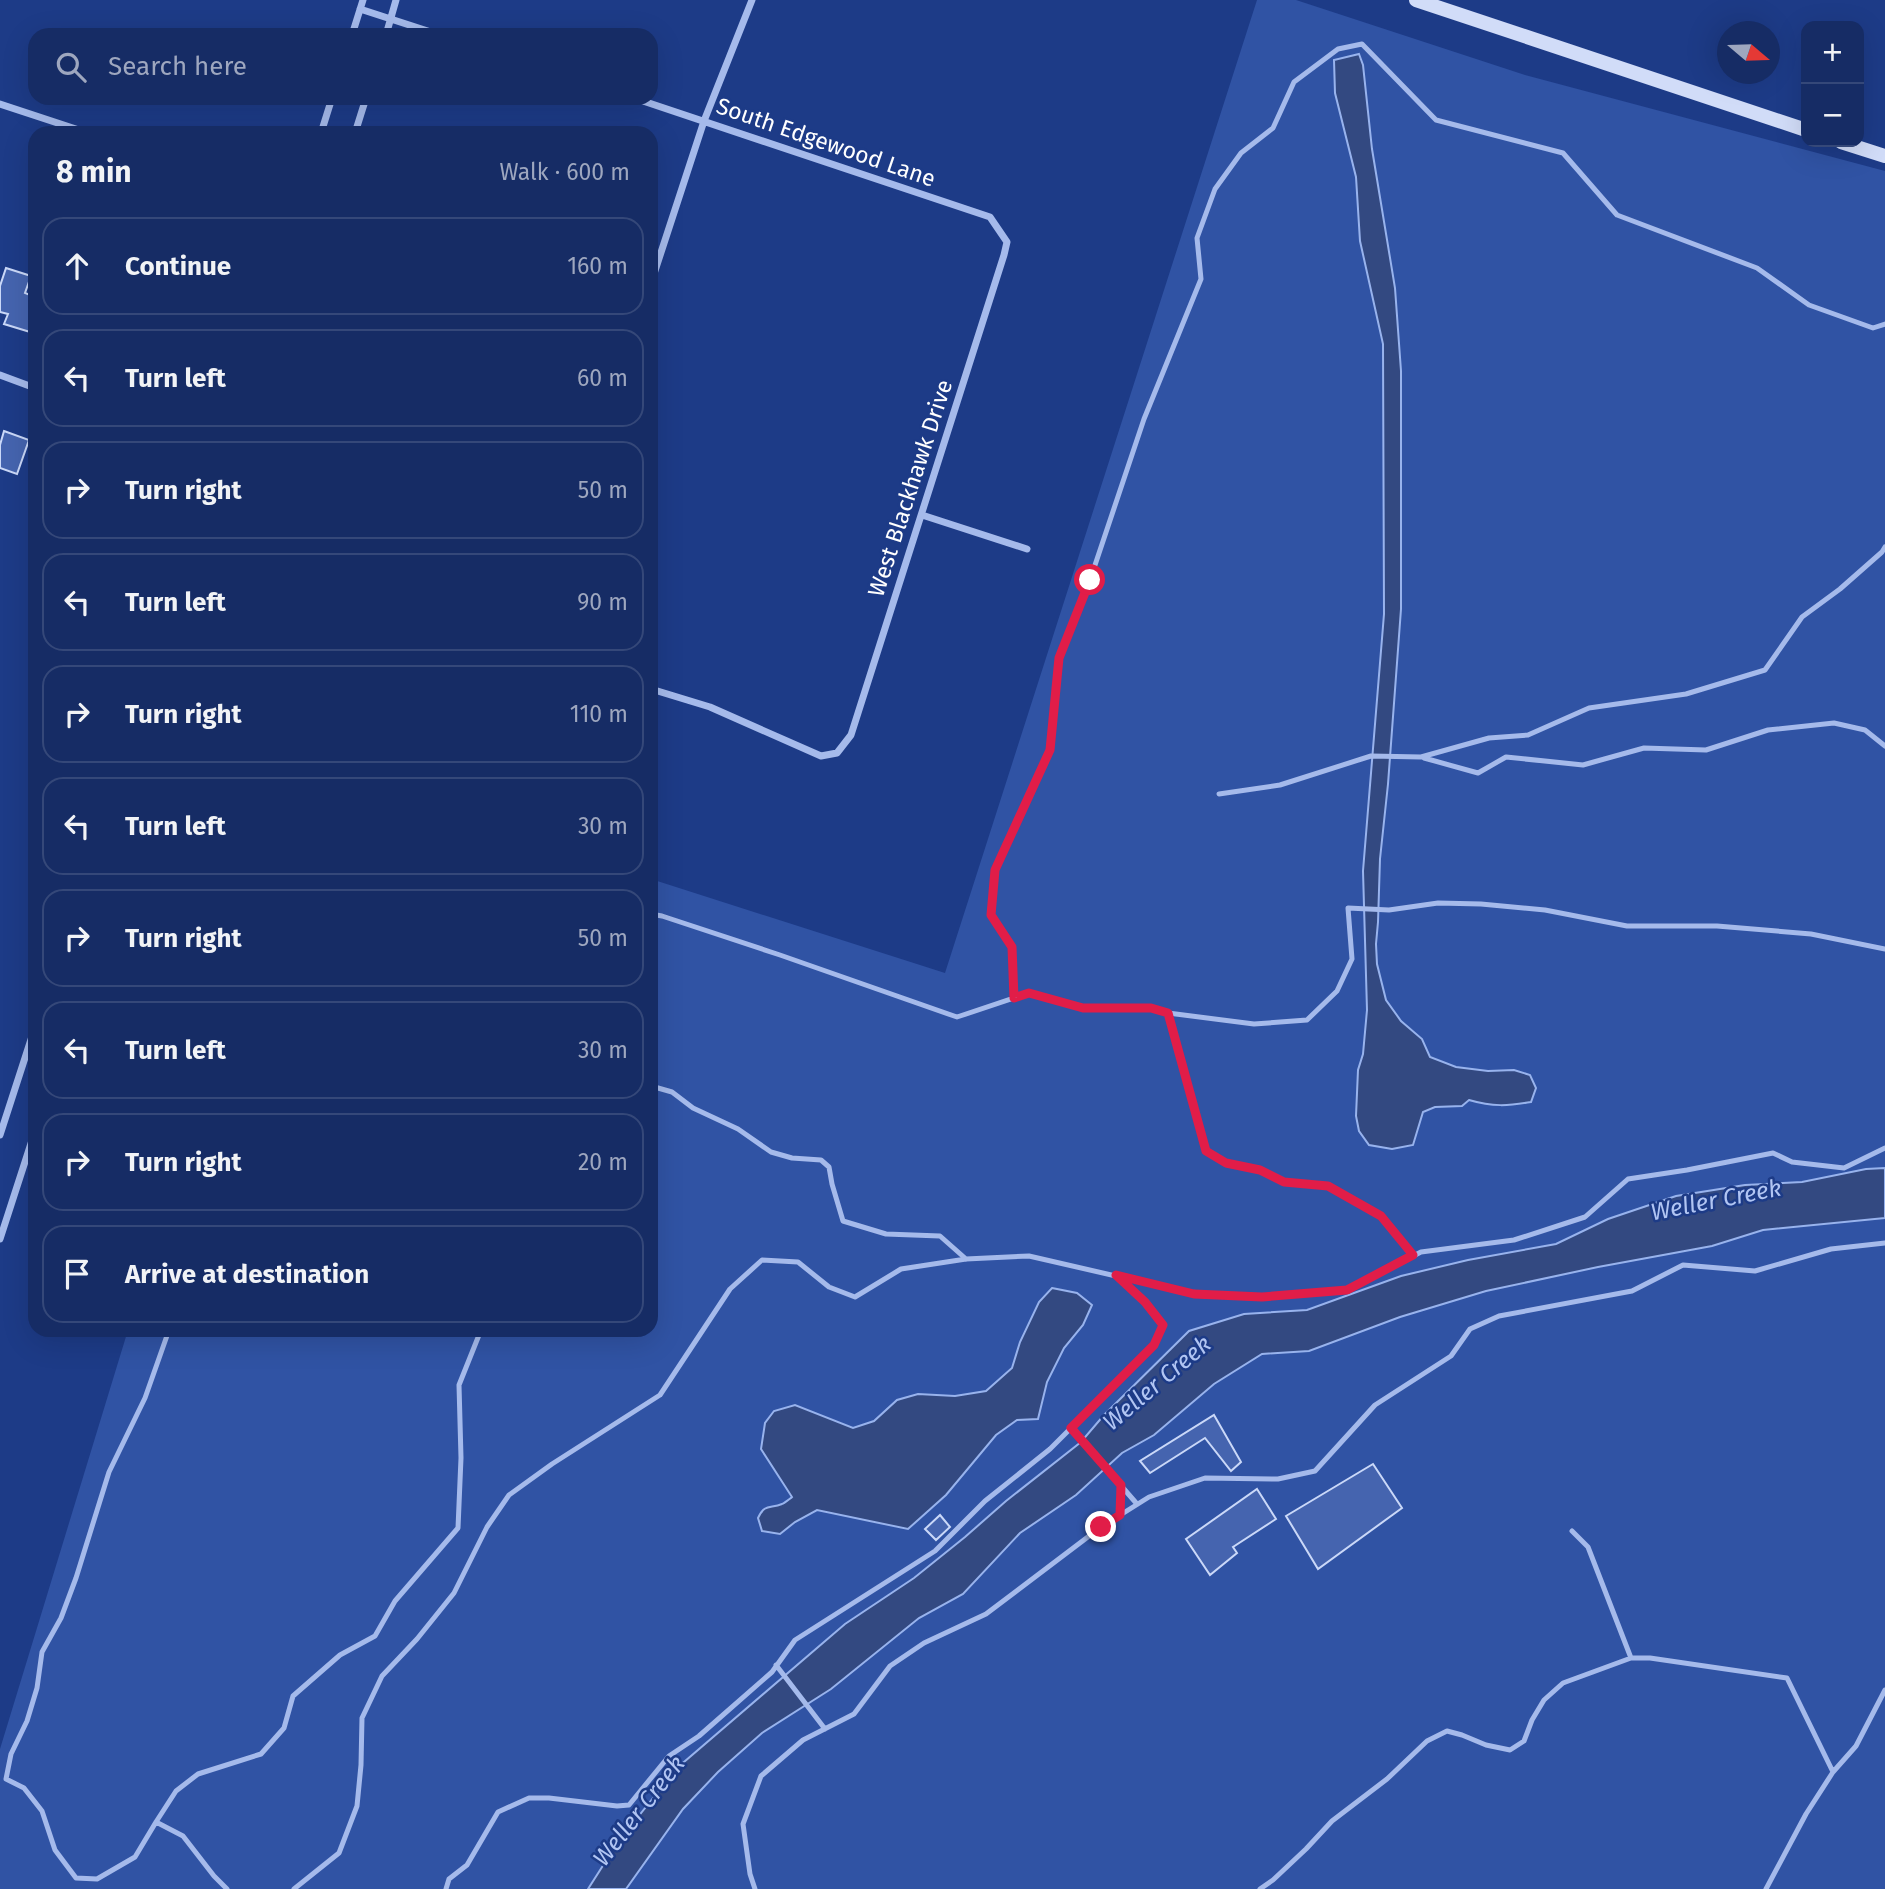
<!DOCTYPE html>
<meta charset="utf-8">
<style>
body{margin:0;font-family:"Fira Sans",sans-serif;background:#1f346b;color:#f1f3f6}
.controls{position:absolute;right:21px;top:21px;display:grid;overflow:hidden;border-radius:14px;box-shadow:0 7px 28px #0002}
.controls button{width:63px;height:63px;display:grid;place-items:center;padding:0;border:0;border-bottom:2px solid #354879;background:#162c65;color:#f1f3f6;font:35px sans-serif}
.compass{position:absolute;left:1717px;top:21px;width:63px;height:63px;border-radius:50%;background:#162c65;box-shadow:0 7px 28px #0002;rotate:109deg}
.stop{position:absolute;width:21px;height:21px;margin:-16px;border:5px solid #e11d48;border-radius:50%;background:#fff}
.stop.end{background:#e11d48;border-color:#fff;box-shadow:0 2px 7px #0008}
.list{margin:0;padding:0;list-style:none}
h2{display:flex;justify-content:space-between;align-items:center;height:91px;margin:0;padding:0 28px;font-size:30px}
h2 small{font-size:23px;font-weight:400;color:#9ea7bf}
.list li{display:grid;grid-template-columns:46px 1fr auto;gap:21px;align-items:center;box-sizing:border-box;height:98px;margin:0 14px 14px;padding:0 14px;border:2px solid #354879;border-radius:21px}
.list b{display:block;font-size:26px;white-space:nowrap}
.list em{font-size:23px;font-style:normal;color:#9ea7bf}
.icon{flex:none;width:38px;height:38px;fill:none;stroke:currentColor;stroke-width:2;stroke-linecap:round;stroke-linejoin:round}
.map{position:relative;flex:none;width:1885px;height:1889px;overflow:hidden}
.search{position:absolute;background:#162c65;box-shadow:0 7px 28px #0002;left:28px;top:28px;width:630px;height:77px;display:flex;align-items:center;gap:18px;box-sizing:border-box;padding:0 24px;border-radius:21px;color:#9ea7bf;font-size:26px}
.panel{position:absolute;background:#162c65;box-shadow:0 7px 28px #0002;left:28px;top:126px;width:630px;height:1211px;border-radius:21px}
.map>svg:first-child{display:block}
.green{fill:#3053a4}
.water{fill:#334981;stroke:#98b3ed;stroke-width:2}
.building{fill:#4564af;stroke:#cad8f8;stroke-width:2}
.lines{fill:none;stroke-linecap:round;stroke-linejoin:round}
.service{stroke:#a5baeb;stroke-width:5}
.minor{stroke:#a5baeb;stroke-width:7}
.secondary{stroke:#d1dcf8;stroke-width:14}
.route{stroke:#e11d48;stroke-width:9}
.labels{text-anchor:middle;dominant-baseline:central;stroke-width:5;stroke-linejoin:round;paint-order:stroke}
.street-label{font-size:23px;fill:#fff;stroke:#1d3b87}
.water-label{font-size:24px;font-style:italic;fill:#b1c5f3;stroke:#1d3b87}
</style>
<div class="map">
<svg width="1885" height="1889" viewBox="0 0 1885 1889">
<rect width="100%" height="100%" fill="#1d3b87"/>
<!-- green -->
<path class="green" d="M1257 0H1296L1525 75 1885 171V1889H0V1749L128 1330H651V879L945 973Z"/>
<!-- water -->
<path class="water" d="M1359 54 1363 65 1372 149 1395 288 1401 371V609L1388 784 1380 859 1378 922 1376 944 1377 964 1386 1000 1401 1021 1422 1039 1430 1057 1456 1067 1488 1071 1514 1070 1530 1075 1536 1088 1531 1102C1508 1106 1493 1107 1469 1100L1462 1106 1435 1107 1423 1112 1413 1145 1392 1149 1369 1145 1359 1131 1356 1116 1358 1070 1363 1054 1367 1010 1363 871 1384 614 1383 344 1360 241 1356 177 1335 93 1334 60Z
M1885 1168V1218L1763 1230 1712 1246 1598 1267 1486 1291 1400 1317 1309 1351 1262 1354 1214 1384 1154 1435 1122 1453 1076 1495 1020 1533 963 1594 919 1618 831 1689 762 1733 718 1772 683 1809 626 1889H588L618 1842 677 1768 845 1624 914 1578 965 1537 1006 1501 1081 1442 1104 1415 1189 1331 1244 1314 1307 1310 1401 1276 1468 1260 1556 1244 1608 1219 1676 1196 1745 1185 1802 1182 1866 1169Z
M1052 1288 1077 1293 1092 1305 1083 1325 1064 1348 1047 1382 1038 1419 1017 1420 996 1435 946 1495 908 1529 817 1510 795 1522 780 1534 762 1531 758 1518C765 1503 770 1509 782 1504 783 1504 791 1498 792 1497L761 1449 765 1423 774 1411 795 1405 853 1428 874 1421 897 1400 918 1394 955 1396 986 1391 1012 1368 1020 1342 1039 1302Z"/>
<!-- building -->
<path class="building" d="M6 268 31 276 25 293 35 297V317L30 332 4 324 8 314 0 312V286Z
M4 431 29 440 17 474 0 468V445Z
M1214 1415 1241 1462 1231 1471 1205 1438 1150 1473 1140 1461Z
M1373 1464 1402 1508 1318 1569 1286 1516Z
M1257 1489 1276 1519 1233 1547 1237 1553 1210 1575 1186 1539Z
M940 1515 950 1527 936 1540 925 1529Z"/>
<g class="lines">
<!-- service -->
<path class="service" d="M1424 758 1478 773 1506 757 1583 765 1644 748 1706 750 1768 730 1834 723 1865 730 1885 746
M1219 794 1280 785 1371 756 1421 757 1489 738 1528 735 1589 708 1686 694 1765 670 1802 617 1840 589 1882 552 1885 547
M651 914 662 916 780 955 957 1017 1029 993 1083 1008H1151L1168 1013 1206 1151 1226 1163 1260 1170 1284 1182 1328 1186 1381 1216 1413 1255
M1014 998 1011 947 991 915 995 869 1050 750 1059 658 1090 580 1144 419 1201 279 1197 238 1215 189 1241 153 1273 128 1294 82 1338 49 1362 44 1436 120 1563 153 1617 215 1757 268 1809 305 1873 328 1885 324
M1168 1013 1254 1024 1307 1020 1337 991 1352 959 1348 908 1389 910 1438 903 1481 904 1545 910 1627 926H1717L1811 934 1885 949
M651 1086 672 1092 693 1108 738 1129 771 1152 792 1158 821 1160 829 1167 832 1184 843 1221 886 1234 940 1236 966 1259
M1071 1428 1137 1504
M1120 1515 1121 1485
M1631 1658H1650L1787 1678 1833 1772 1806 1814 1766 1889
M776 1665 825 1729
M1833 1772 1856 1746 1885 1690
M156 1822 135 1857 97 1879 76 1878 55 1850 42 1811 24 1788 6 1779 11 1754 27 1721 37 1688 42 1652 61 1618 76 1578 109 1472 145 1398 169 1330
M227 1889 214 1876 183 1836 156 1822 176 1791 198 1774 261 1754 284 1728 293 1696 340 1655 375 1636 395 1601 458 1528 461 1458 459 1385 481 1330
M294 1889 339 1853 357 1806 361 1765 362 1718 382 1676 417 1639 454 1593 487 1527 509 1495 552 1464 660 1395 730 1289 762 1260 798 1262 829 1287 855 1297 901 1269 966 1259 1029 1256 1194 1294 1262 1297 1347 1290 1421 1252 1514 1240 1585 1217 1628 1179 1687 1170 1773 1153 1792 1162 1844 1168 1885 1148
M446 1889 449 1879 467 1865 498 1812 529 1798H549L617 1806 629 1805 669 1756 699 1736 772 1672 795 1640 935 1551 985 1501 1050 1449 1154 1345 1163 1325 1145 1302 1118 1277
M755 1889 750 1874 743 1824 761 1776 803 1740 854 1714 890 1666 924 1643 986 1614 1101 1527 1149 1497 1205 1478 1278 1479 1315 1471 1375 1405 1451 1356 1470 1329 1499 1316 1632 1291 1683 1265 1755 1271 1831 1249 1885 1243
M1260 1889 1273 1880 1306 1849 1332 1821 1387 1779 1427 1741 1447 1731 1462 1735 1486 1745 1510 1750 1524 1741 1532 1720 1544 1700 1563 1683 1631 1658 1588 1547 1572 1531"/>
<!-- minor -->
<path class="minor" d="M360 9 440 35
M352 35 363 0
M386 35 396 0
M634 98 990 217 1007 242 1004 255 851 735 837 753 821 756 710 707 651 689
M0 104 88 133
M321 133 332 98
M355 133 366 98
M651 283 704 121 752 0
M0 375 35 388
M922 515 1027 549
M0 1135 35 1027
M0 1239 35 1131"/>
<!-- secondary -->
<path class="secondary" d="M1416 0 1806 130
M1841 142 1885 156"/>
</g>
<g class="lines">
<!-- route -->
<path class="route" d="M1090 580 1059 658 1050 750 995 870 991 915 1012 947 1014 998 1029 993 1083 1008H1151L1168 1013 1206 1151 1226 1163 1260 1170 1284 1182 1328 1186 1381 1216 1413 1255 1347 1290 1262 1297 1194 1294 1116 1275 1145 1302 1163 1325 1154 1345 1071 1428 1121 1485 1120 1515 1101 1527"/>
</g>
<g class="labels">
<!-- street labels -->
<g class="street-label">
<text transform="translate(826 142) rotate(19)">South Edgewood Lane</text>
<text transform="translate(910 488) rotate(-72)">West Blackhawk Drive</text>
</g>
<!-- water labels -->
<g class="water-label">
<text transform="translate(1716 1200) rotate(-11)">Weller Creek</text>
<text transform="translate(1157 1383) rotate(-40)">Weller Creek</text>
<text transform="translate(639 1811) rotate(-52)">Weller Creek</text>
</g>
</g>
</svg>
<div class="controls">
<button>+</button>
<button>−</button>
</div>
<svg class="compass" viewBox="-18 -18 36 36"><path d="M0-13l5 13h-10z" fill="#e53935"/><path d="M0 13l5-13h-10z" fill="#9ea7bf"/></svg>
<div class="stop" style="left:1090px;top:580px"></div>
<div class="stop end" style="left:1101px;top:1527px"></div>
<div class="search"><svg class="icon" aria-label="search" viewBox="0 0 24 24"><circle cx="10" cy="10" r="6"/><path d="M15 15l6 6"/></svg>Search here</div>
<section class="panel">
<h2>8 min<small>Walk · 600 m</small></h2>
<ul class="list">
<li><svg class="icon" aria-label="ahead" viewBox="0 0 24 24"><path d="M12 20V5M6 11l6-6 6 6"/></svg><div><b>Continue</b></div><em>160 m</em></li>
<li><svg class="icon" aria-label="left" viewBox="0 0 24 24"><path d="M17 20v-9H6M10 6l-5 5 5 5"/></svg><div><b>Turn left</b></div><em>60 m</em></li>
<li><svg class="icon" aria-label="right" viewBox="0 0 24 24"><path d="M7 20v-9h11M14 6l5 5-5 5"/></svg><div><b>Turn right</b></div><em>50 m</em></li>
<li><svg class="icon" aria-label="left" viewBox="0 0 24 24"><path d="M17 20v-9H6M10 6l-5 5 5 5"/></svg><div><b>Turn left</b></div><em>90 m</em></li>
<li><svg class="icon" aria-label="right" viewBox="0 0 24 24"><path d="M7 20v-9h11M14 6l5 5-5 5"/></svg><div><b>Turn right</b></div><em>110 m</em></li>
<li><svg class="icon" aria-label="left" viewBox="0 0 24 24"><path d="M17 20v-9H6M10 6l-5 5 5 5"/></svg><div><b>Turn left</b></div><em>30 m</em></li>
<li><svg class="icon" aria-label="right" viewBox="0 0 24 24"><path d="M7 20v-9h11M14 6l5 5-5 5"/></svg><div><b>Turn right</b></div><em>50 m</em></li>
<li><svg class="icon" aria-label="left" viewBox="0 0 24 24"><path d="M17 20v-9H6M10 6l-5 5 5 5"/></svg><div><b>Turn left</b></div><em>30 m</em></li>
<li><svg class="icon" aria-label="right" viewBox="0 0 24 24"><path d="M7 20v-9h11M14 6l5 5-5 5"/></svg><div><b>Turn right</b></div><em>20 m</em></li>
<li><svg class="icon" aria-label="arrive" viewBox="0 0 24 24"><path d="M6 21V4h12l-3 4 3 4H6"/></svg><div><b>Arrive at destination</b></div></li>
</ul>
</section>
</div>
